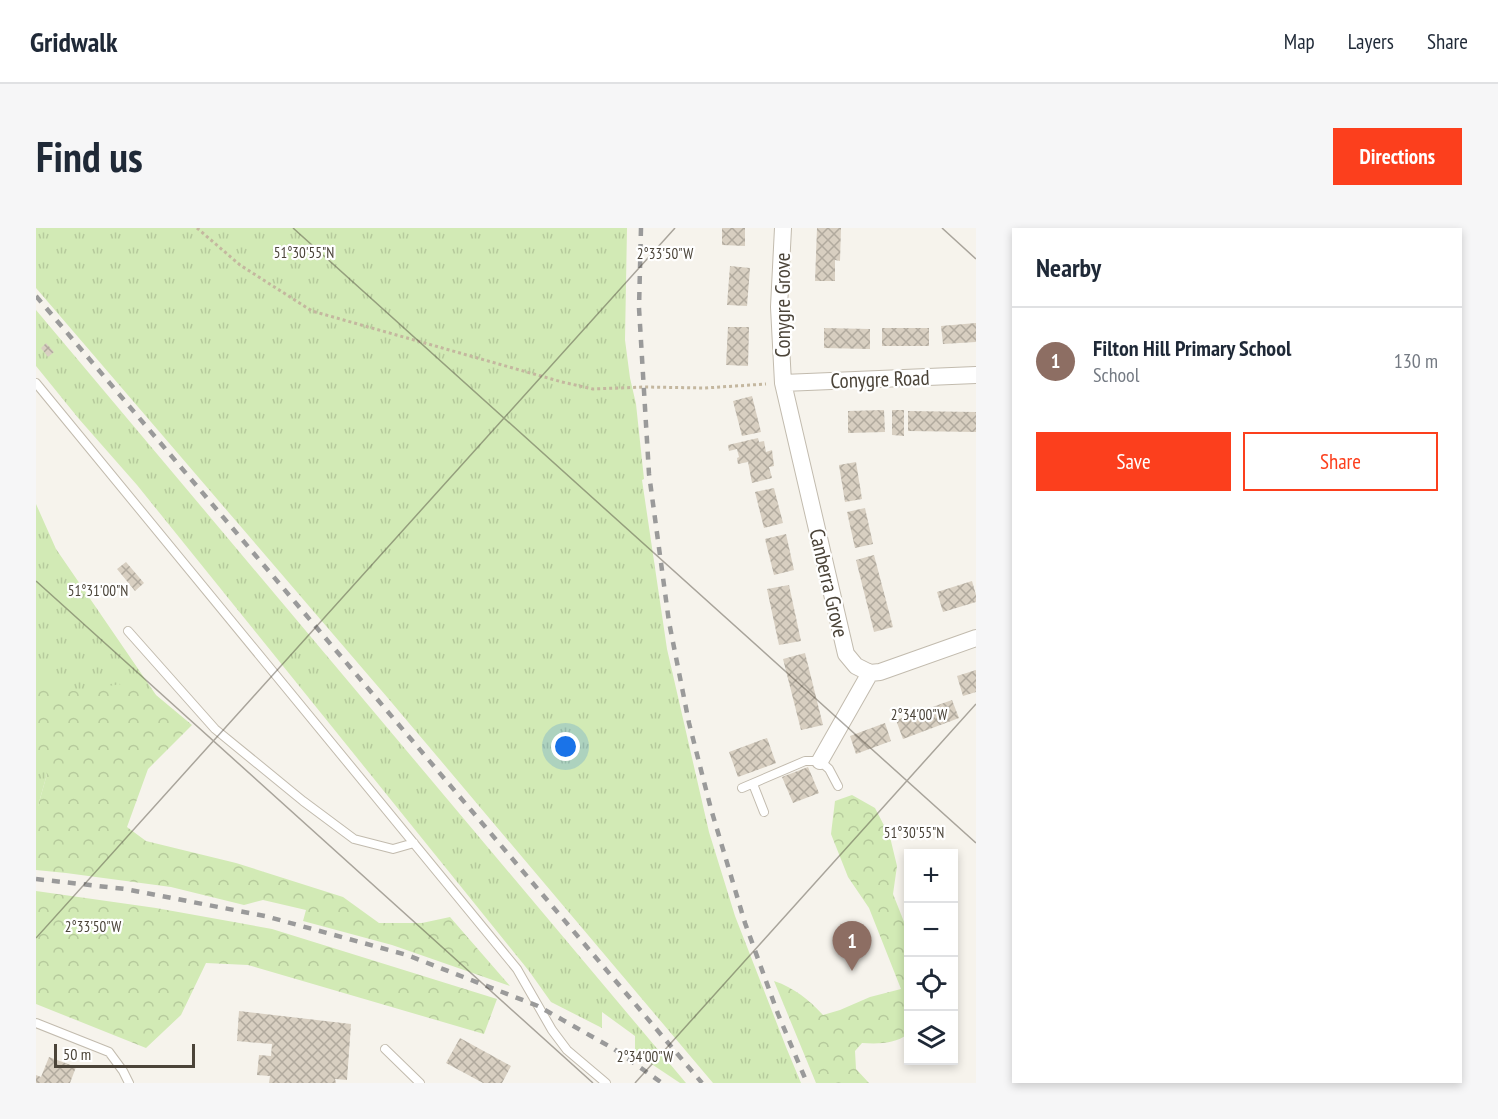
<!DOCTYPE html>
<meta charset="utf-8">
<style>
body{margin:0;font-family:"PT Sans Narrow",sans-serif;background:#f6f6f7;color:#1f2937}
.controls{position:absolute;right:18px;bottom:18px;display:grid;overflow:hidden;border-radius:0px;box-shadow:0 3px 9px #0003}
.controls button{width:54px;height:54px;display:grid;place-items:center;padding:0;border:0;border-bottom:2px solid #e0e1e3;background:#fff;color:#1f2937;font:30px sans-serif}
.scale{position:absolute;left:18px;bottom:15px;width:141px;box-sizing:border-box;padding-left:6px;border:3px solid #4b4439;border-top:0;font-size:16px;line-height:21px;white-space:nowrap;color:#4b4439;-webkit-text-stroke:4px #fff;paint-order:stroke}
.you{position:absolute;left:530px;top:519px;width:21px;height:21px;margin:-15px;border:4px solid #fff;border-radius:50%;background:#1a73e8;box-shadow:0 0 0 9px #1a73e833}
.badge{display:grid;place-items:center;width:39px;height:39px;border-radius:50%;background:#fc3f1d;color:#fff;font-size:20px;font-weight:700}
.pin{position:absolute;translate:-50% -50px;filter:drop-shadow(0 2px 3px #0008)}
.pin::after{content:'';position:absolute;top:32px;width:21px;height:18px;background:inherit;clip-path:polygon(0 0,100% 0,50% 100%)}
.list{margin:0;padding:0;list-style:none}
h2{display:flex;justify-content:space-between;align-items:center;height:78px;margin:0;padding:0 24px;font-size:26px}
h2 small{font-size:20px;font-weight:400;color:#747a83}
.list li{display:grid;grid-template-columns:39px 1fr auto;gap:18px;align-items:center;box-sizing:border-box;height:108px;padding:0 24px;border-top:2px solid #e0e1e3}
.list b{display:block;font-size:22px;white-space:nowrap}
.list p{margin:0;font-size:20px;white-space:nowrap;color:#747a83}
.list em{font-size:20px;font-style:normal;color:#747a83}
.actions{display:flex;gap:12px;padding:18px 24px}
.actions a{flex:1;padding:14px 0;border:2px solid #fc3f1d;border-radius:0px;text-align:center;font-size:21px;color:#fc3f1d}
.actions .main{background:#fc3f1d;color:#fff}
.icon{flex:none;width:33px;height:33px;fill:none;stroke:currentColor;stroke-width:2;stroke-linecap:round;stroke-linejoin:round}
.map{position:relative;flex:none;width:940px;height:855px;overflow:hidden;border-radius:0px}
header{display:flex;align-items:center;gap:36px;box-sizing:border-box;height:84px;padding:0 30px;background:#fff;border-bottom:2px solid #e0e1e3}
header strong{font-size:28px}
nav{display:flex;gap:33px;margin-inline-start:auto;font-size:21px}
.intro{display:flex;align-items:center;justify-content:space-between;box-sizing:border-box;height:144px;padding:0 36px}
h1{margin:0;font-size:42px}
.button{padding:15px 27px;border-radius:0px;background:#fc3f1d;color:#fff;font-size:21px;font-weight:700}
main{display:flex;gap:36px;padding:0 36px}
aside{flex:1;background:#fff;border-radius:0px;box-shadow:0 3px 9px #0003}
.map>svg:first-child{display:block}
.grass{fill:url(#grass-tufts)}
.forest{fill:url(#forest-crowns)}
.building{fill:url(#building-cross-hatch)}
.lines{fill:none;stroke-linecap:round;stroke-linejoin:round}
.lane-casing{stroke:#c2bbae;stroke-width:10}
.street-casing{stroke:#c2bbae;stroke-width:18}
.path{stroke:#c4b79f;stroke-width:3;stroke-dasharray:3 3;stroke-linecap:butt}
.lane{stroke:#fff;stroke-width:8}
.street{stroke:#fff;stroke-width:16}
.rail{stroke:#9a9a9a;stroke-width:4.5;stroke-dasharray:8 8;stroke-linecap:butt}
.ticks{fill:none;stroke:#4b4439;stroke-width:1.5;stroke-opacity:0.45}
.labels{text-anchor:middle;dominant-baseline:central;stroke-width:4.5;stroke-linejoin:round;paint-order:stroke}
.street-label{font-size:21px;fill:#4b4439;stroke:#fff}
.ticks-label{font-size:15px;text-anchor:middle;fill:#4b4439;stroke:#fff;stroke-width:4.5;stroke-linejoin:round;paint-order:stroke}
</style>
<header>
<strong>Gridwalk</strong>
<nav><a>Map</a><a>Layers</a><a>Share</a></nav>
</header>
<div class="intro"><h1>Find us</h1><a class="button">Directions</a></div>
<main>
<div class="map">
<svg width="940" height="855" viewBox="0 0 940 855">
<defs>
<pattern id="grass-tufts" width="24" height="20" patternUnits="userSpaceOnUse" patternTransform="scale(1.5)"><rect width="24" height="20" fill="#d2eab5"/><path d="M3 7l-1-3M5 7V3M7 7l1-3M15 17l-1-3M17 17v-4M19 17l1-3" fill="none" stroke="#b6ca9c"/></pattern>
<pattern id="forest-crowns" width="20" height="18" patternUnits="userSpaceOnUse" patternTransform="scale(1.5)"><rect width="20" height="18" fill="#d2eab5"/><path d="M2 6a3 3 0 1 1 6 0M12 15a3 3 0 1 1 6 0" fill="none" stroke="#b6ca9c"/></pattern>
<pattern id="building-cross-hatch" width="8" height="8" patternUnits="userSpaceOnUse" patternTransform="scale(1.5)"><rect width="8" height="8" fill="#d8cfc1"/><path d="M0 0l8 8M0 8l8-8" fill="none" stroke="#b1aa9e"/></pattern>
</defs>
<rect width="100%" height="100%" fill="#f6f3ec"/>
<!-- grass -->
<path class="grass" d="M0 0H591L589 112 594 150 600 176 608 251 606 252 631 421 673 604 699 688 750 819 765 855H677L351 469 0 60Z
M0 82 650 855H644L599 825V808L566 784V800L515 774 493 743 101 257 43 191 0 138Z
M0 276 20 321 120 467 11 546 2 578H0Z"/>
<!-- forest -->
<path class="forest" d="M0 450 37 463 86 456 120 467 156 497 112 541 91 599 110 613 200 635 307 669 343 695H386L414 689 474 758 356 717 267 693 270 682 227 672 208 677 135 659 30 645 0 642V578H2L11 546 0 527Z
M816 567 839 580 854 609 861 638 857 666 872 704V806C859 816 842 816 826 815L819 823 820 841 833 855H780L738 753C759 760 773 772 787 787L804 782 834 769 865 761 833 680 812 649 795 606 799 573Z
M0 663 120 680 236 701 461 771 448 806 212 737 170 735 145 787 110 820 0 776Z"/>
<!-- building -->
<path class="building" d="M686 0H709V18L686 17Z
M781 0H805L804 33 799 32V53H779Z
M694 38 714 40 711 78 691 77Z
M940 95V114L907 116 905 98Z
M692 99H713L712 138 690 137Z
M788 100 834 101V121L788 120Z
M846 100H893V118H846Z
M10 115 18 124 12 129 5 120Z
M716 168 725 204 706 208 697 173Z
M848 182 849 204 812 205V183Z
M856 182H868V208L856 207Z
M872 183 940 184V204L872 203Z
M722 210 723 214 728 213 730 224 736 222 738 238 733 239 736 250 716 255 712 234 702 236 701 230 703 229 701 221 693 223 692 217Z
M820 234 826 271 809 274 803 237Z
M738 260 747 295 728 300 719 264Z
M829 280 837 316 819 320 811 284Z
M750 306 758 342 738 347 729 311Z
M838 327 857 399 838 404 820 332Z
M90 334 108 355 99 363 81 341Z
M936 353 940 367V374L907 384 901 364Z
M753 357 765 413 743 417 731 361Z
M769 425 787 497 765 502 747 431Z
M940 442V464L927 468 921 448Z
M916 472 923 490 867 511 860 492Z
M849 495 855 513 820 526 814 508Z
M731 510 740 535 702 549 693 524Z
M772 539 783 565 757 575 746 549Z
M203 783 315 796 311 852 299 851 300 855H233L234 848 221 847 223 827 235 828 236 816 201 813Z
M424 810 475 838 466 855H447L410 835Z
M13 829 40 839 34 855H0V847L5 849Z"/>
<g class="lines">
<!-- lane casing -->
<g class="lane-casing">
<path id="lane" d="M0 155 481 741 516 802 531 822 570 855
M92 403 179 501 267 573 318 611 357 621 378 615
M717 556 728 584
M706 560 769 533H784L793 541 802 558
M0 795 73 824 87 843 93 855
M349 821 384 855"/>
</g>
<!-- street casing -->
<g class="street-casing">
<path id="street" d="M747 0 743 79 747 155 810 426 820 438 834 445 784 533
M747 155 940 147
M834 445 844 444 940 410"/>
</g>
<!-- path -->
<path class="path" d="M161 0 204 37 276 83 526 154 557 161 608 159 669 160 730 156"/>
<!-- lane -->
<use href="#lane" class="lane"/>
<!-- street -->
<use href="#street" class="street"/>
<!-- rail -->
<path class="rail" d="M605 0 603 80 613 246 633 394 653 495 675 581 709 695 742 786 771 855
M0 68 666 855
M0 651 89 661 229 688 371 727 502 778 578 821 626 855"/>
</g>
<!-- ticks -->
<path class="ticks" d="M257 0 940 615M906 0 940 31M0 353 557 855M0 710 639 0M599 855 940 476"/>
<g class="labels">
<!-- street labels -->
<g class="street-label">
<text transform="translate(746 77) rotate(-90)">Conygre Grove</text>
<text transform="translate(844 151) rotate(-2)">Conygre Road</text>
<text transform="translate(793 355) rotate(77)">Canberra Grove</text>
</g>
</g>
<g class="ticks-label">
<text x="268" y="30">51°30'55"N</text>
<text x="629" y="31">2°33'50"W</text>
<text x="62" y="368">51°31'00"N</text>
<text x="883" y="492">2°34'00"W</text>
<text x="878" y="610">51°30'55"N</text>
<text x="57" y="704">2°33'50"W</text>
<text x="609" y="834">2°34'00"W</text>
</g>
</svg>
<div class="controls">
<button>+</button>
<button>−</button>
<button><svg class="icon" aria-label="locate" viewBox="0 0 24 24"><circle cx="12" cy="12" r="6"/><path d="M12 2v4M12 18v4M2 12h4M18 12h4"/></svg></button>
<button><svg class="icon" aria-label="layers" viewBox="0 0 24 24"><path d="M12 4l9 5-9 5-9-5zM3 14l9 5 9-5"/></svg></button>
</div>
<div class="scale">50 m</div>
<div class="you"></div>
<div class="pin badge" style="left:816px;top:743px;background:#8d6e63">1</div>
</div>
<aside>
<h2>Nearby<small></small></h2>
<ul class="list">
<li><span class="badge" style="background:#8d6e63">1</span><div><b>Filton Hill Primary School</b><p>School</p></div><em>130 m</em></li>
</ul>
<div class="actions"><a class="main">Save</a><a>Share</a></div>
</aside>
</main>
